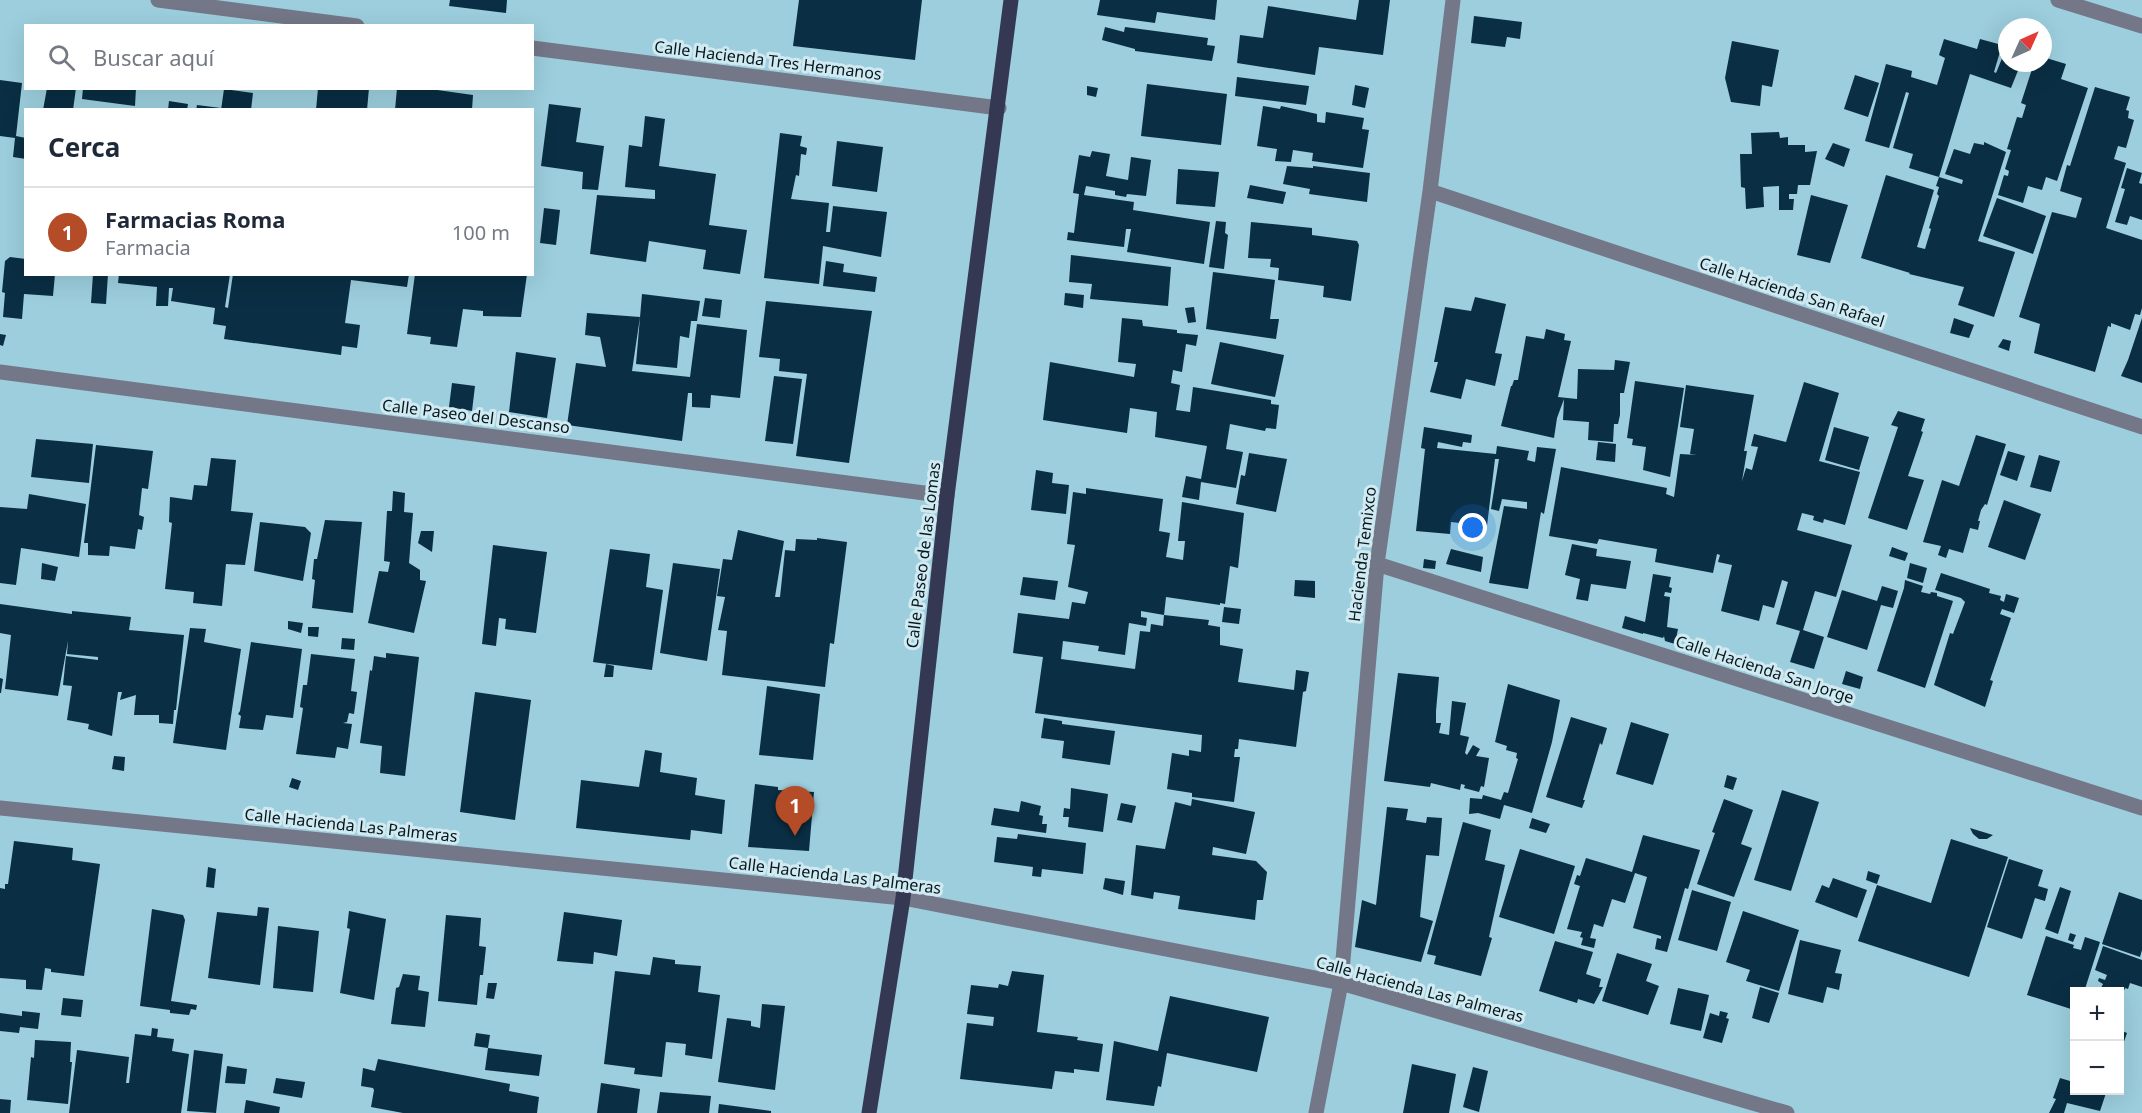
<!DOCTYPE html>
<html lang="es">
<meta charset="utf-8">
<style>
body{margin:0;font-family:"Noto Sans",sans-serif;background:#f2f2f3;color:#1f2937}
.controls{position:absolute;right:18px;bottom:18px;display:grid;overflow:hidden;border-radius:0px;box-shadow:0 6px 24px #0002}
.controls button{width:54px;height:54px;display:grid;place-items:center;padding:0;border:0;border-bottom:2px solid #e0e1e3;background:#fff;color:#1f2937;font:30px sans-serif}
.compass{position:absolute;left:1998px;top:18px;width:54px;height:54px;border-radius:50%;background:#fff;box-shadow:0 6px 24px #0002;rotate:45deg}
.you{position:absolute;left:1473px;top:528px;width:21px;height:21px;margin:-15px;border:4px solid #fff;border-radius:50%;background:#1a73e8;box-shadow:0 0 0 9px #1a73e833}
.badge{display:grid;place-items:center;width:39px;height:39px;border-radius:50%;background:#b34c27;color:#fff;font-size:20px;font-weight:700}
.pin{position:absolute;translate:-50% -50px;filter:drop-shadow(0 2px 3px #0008)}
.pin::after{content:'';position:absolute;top:32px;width:21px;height:18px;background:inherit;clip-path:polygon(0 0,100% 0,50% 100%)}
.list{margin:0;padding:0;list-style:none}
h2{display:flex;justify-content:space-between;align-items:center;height:78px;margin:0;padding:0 24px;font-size:26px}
h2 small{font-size:20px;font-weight:400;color:#747a83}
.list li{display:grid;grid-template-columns:39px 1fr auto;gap:18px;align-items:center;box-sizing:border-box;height:90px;padding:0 24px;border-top:2px solid #e0e1e3}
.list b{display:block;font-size:22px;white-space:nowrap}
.list p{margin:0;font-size:20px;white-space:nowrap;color:#747a83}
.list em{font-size:20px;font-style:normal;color:#747a83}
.icon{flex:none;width:33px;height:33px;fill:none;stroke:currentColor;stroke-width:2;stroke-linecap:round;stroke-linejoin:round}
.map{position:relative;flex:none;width:2142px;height:1113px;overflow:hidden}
.search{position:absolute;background:#fff;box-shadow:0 6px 24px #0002;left:24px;top:24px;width:510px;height:66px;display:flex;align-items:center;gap:15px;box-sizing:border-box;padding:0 21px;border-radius:0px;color:#747a83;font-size:22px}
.panel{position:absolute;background:#fff;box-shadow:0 6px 24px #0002;left:24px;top:108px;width:510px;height:168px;border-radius:0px}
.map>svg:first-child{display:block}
.building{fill:#0a2e43}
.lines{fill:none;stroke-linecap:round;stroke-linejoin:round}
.minor{stroke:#747787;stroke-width:15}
.major{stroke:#353853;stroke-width:15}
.labels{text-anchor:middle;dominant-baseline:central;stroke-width:6;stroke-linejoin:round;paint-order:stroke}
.street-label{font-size:16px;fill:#05181d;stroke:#d1eaf2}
</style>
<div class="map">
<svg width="2142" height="1113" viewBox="0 0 2142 1113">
<rect width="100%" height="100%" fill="#9ccedd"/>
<!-- building -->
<path class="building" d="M450 0H507L506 13 449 6Z
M799 0H922L915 60 793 46Z
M1100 0H1217L1215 20 1157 12 1155 23 1097 15Z
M1359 0H1390L1383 55 1319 47 1315 75 1237 63 1240 35 1263 38 1268 6 1356 20Z
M1474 16 1522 22 1520 39 1507 37 1505 47 1471 43Z
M1105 27 1124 32 1125 27 1208 38 1207 45 1215 46 1212 61 1135 51V49L1102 40Z
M1944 39 1977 49 1980 39 2002 45 1994 72 1996 73 2005 51 2007 52V63H2021L2011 88 1970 74 1939 177 1909 168 1913 154 1893 148 1909 93 1906 92 1889 148 1865 141 1886 64 1912 71 1911 77 1937 85 1945 58 1939 55Z
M1732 41 1779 50 1772 87 1762 85 1760 106 1731 102 1725 78Z
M2043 57 2066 64 2061 79 2088 88 2057 181 2046 177 2042 190 2028 186 2023 203 1998 195 2004 175 2008 176 2009 171 2005 169 2011 150 2007 149 2017 117 2022 118 2026 105 2021 103 2034 63H2043Z
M1855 75 1879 83 1868 117 1844 109Z
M1237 77 1309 86 1306 105 1235 96Z
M0 80 22 83 16 136 26 138V159L13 157 15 138 0 136Z
M1147 84 1227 94 1221 145 1141 136Z
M1355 85 1369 88 1365 108 1352 105Z
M1087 86 1098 88 1096 97 1087 95Z
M2095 87 2130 97 2126 110 2129 111 2128 118 2134 120 2126 148 2118 146 2114 159 2126 163 2106 228 2142 240V308L2140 315 2135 314 2130 330 2111 323V327L2108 326 2095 372 2034 353 2040 324 2019 317 2052 212 2076 218 2082 198 2060 191 2067 165 2070 166Z
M47 88H76L73 110H43Z
M83 88H136L135 106 82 99Z
M318 88H369L367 110H316Z
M397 88H423L473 95 472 110H395Z
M224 89 253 93 251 110H221Z
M169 101 188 104 187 110H168Z
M549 104 581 108 576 142 604 146 598 190 582 189 583 172 541 166Z
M197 105 221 108V110H196Z
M1263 106 1280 109 1281 106 1317 114V122L1325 123 1326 112 1364 118 1362 129 1369 130 1363 168 1312 161 1313 153 1293 150 1291 162 1275 161 1277 149 1257 146Z
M645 116 665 119 659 166 716 174 709 225 747 230 740 274 703 269 706 250 649 241 646 262 590 254 597 195 655 199V190L625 187 629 145 642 147Z
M1779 132 1780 138 1788 137V145H1805V152L1817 151 1810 185H1798L1797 194H1789V199H1794L1793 210H1779V186L1763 187 1764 207 1746 209 1745 188 1741 187 1740 154H1752L1751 133Z
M780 133 802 136 800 146 807 148 806 155 801 154 799 176 796 175 791 199 829 203 826 232H830L833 206 887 212 881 257 823 246 819 284 764 278Z
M837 141 883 147 877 192 832 186Z
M1984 142 2006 152 1978 241 2015 252 1994 317 1958 305 1964 287 1909 274 1910 273 1861 258 1886 175 1934 190 1917 247 1925 249 1931 229 1929 228 1939 196 1937 194 1939 187 1936 186 1939 177 1962 184 1963 180 1945 174 1954 149 1970 154 1974 143 1984 145Z
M1833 143 1850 149 1844 167 1825 159Z
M1092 151 1110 154 1106 176 1128 180 1131 157 1151 160 1146 196 1127 194 1126 197 1115 195V191L1086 186 1084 195 1134 202 1133 210 1210 222 1204 264 1127 252 1131 229H1126L1124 247 1067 240 1068 232 1074 233 1079 194 1073 193 1079 155 1090 157Z
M1287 166 1313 168V166L1370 173 1367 202 1309 194 1310 189 1283 184Z
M2127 168 2142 173 2139 183 2142 184V220L2130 216 2127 225 2115 222 2125 189 2121 188Z
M1178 169 1219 172 1215 207 1176 204Z
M1250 185 1286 192 1283 204 1247 198Z
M1811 195 1848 205 1830 263 1797 255Z
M1997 198 2046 216 2033 254 1983 236Z
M544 208 560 210 556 245 540 243Z
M1216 221 1226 222 1225 233 1228 235 1224 269 1209 267Z
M1251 222 1312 228V235L1357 241 1359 245 1351 301 1323 297 1324 286 1278 280 1279 268 1270 267 1271 259 1248 258Z
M1071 255 1171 267 1168 306 1090 299 1092 284 1069 282Z
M10 257 26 259V274H55L53 296 24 294 22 319 3 317 5 293 2 292 5 261Z
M826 261 844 264 843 272 877 277 875 292 823 286Z
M1213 272 1275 280 1270 319H1279L1276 339 1206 329Z
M93 274H108L106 304 91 303Z
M119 274H230L225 307 228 308 233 274H409L407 287 351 280 345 323 360 325 357 348 342 346 341 355 224 339 226 326 213 324 215 308 171 301 173 288H169L168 306H156L157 287 118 283Z
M415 274H527L521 317 483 316V311L463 309 457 347 430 344 431 337 407 334Z
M1065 293 1084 295 1083 308 1064 305Z
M642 294 700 301 697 321H691L689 338 680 336 677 368 636 364Z
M1475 297 1506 304 1495 353 1502 354 1495 386 1466 379 1461 399 1430 392 1438 362H1434L1445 307 1471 311Z
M705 298 722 300 720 318 702 316Z
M766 301 872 311 849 463 796 456 807 374 779 371 780 359 759 357Z
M1194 307 1196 322 1188 323 1185 308Z
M587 313 640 317 632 371 690 377 697 324 747 330 740 398 711 395 710 408 692 407V393H688L682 441 567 425 576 363 606 367 600 337 585 335Z
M1122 318 1142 320 1143 326 1177 330V333L1198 335 1196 346 1186 344 1182 372 1173 370 1171 383 1180 385 1176 410 1190 412 1193 387 1271 400V404L1279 405 1276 429 1266 428 1265 431 1230 424 1226 449 1243 452 1236 488 1201 482 1199 500 1182 497 1186 476 1201 479 1207 446 1155 437 1157 412 1130 408 1127 433 1043 420 1050 362 1134 377 1136 364 1118 362Z
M1954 318 1974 325 1969 338 1950 333Z
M2142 318V383L2121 376 2128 360Z
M1546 329 1565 334 1564 340 1571 341 1558 397 1577 399 1578 369 1614 370 1615 360 1630 362 1624 393H1620V415L1618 424H1614L1613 442 1588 440 1589 422 1563 420 1564 399 1557 418 1554 438 1501 426 1511 386H1512L1514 380H1518L1526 336 1544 339Z
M0 334 6 335 3 346 0 345Z
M2003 339 2011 341 2009 351 1998 347Z
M1220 342 1284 355 1275 397 1211 384Z
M516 352 556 358 547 418 509 412Z
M774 376 802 379 793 444 765 441Z
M1635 381 1684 388 1670 477 1643 470 1646 447 1632 445 1633 439 1627 438Z
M1804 382 1839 393 1819 461 1860 472 1845 525 1824 519 1823 523 1813 520 1814 516 1802 513 1797 530 1852 545 1836 597 1815 591 1803 630 1824 637 1814 669 1790 662 1800 631 1776 624 1788 582 1782 580 1774 608 1763 605 1759 621 1721 611 1732 565 1718 562 1720 555 1717 554 1713 573 1655 562 1657 549 1599 539 1597 544 1549 536 1561 467 1667 488 1666 494 1674 497 1680 454 1697 455 1690 454 1694 429 1680 427 1686 385 1754 395 1744 451H1747L1742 481 1746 468 1752 470 1758 447 1751 446 1754 434 1786 442Z
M452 383 475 386 472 411 449 407Z
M1898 411 1925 419 1921 431 1923 432 1908 476 1924 480 1907 530 1868 518 1898 427 1891 425Z
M1424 427 1472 435 1471 443 1463 442 1462 447 1438 442 1437 448 1496 454 1497 446 1529 451 1527 460 1535 462 1537 447 1556 449 1544 514 1541 512 1528 589 1489 583 1504 506 1527 509V502L1502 499 1499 511 1491 509 1499 459H1495L1487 526 1451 522 1450 534 1416 531 1425 449 1421 448Z
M1834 427 1869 437 1859 470 1825 460Z
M1976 435 2006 444 1987 505 1985 504 1981 510 1978 521H1980L1978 530 1970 528 1963 553 1949 549 1946 558 1938 555 1941 546 1923 542 1942 480 1959 486Z
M36 439 93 444 89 483 31 477Z
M1598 442 1616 444 1615 462 1596 460Z
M96 445 153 451 148 489 142 488 139 515 144 517 142 530 138 529 135 549 110 546 109 556 88 555V543H84Z
M2008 451 2025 456 2017 481 2000 475Z
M1249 453 1287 459 1276 512 1236 504 1241 475 1245 476Z
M2039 455 2060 461 2051 492 2030 487Z
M211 458 236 460 231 511 253 513 245 565 226 564 222 606 193 603 194 592 165 589 172 523 169 522 170 497 192 500 194 485 207 486Z
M1036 470 1053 473 1052 483 1069 485 1066 514 1031 510Z
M1086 488 1163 499 1159 531 1170 533 1166 557 1183 560 1185 541H1178L1182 502 1244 513 1238 568 1230 566 1225 604 1220 603V605L1166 597 1164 615 1141 611V617L1147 618 1146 626 1129 623 1125 655 1098 651 1099 646 1063 641 1061 659 1135 669 1140 631 1150 632 1151 624 1163 626 1164 615 1209 620 1208 625 1220 627V645L1243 649 1238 682 1294 690 1296 670 1309 672 1306 691 1303 692 1296 747 1239 739 1238 749H1235L1234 757H1240L1234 802 1192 797V793L1167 789 1172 753 1189 756V750L1201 752 1202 735 1035 713 1043 657 1013 653 1018 613 1069 619 1072 602 1085 604 1088 592 1068 587 1075 545 1067 544 1073 492 1086 494Z
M393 491 405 493 404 512 413 513 409 563 420 570V580L426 581 414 633 368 623 379 571 388 572 390 562 384 561 387 511H392Z
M29 494 86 504 79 557 21 548 16 585 0 583V507L27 509Z
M2004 500 2041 514 2025 560 1988 547Z
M325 520 362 522 353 613 312 608 315 580 312 579 314 559H317Z
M260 522 305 527 311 533 303 581 254 571Z
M738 530 784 541 775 597H780L785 550 795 551 796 539 817 540V538L847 542 834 644 830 643 825 687 722 675 727 631 718 630 725 597 717 596 723 559 732 560Z
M421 531H434L432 552 418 543Z
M1572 544 1597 549 1596 556 1631 561 1626 589 1591 584 1588 601 1576 599 1580 579 1565 575Z
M493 545 547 552 536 633 505 629 506 619 499 618 496 646 482 644Z
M1892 547 1908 553 1905 561 1889 556Z
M610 549 650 554 646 587 663 590 652 670 593 662Z
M1451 549 1483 557 1481 572 1446 564Z
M1424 559 1436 561 1435 569 1423 568Z
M42 563 58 567 55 581 41 579Z
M673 563 720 569 707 661 660 653Z
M1910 563 1927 568 1923 583 1907 578Z
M1941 573 1990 589 1989 593 2001 596 2000 600 2004 602 2006 594 2019 598 2014 613 2002 609 2000 614 2011 618 1990 680 1993 681 1985 707 1934 685 1950 633 1953 634 1965 602 1961 598 1935 590Z
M1653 574 1671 577 1669 587 1672 588 1671 593 1665 592 1664 596 1670 597 1667 627 1678 629 1675 644 1665 641 1664 636 1663 638 1643 633V634L1622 628 1625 616 1645 622Z
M1023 577 1058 581 1055 600 1020 595Z
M1295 580 1315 581V598L1294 596Z
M1905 580 1923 586 1921 592 1930 594 1931 592 1937 593V596L1953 601 1925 688 1877 671 1904 588Z
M1882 586 1898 591 1893 608 1881 605 1867 650 1827 637 1842 590 1877 601Z
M0 604 72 614V611L131 617 129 630 184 635 176 710H174L173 724 159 723V715H134L136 695 120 700 122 692H118L112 736 88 729 89 724 67 720 72 686 63 685 66 656 98 660V657L67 654 68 641 58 696 5 689 11 635 0 633Z
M1224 607 1241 609 1239 624 1222 622Z
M288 621 303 623 301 633 288 629Z
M308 627H319L318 637 308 636Z
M190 628 206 629 204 642 241 649 226 750 173 743Z
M342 638 355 639 354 650 341 649Z
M251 642 302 649 293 718 266 715 263 730 239 728 241 716 238 714 240 711Z
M386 653 419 657 405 776 380 773 382 746 360 743 370 670 372 671 374 656 386 658Z
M311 654 355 659 351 691 357 692 354 714 349 713 347 722 343 723 352 724 348 749 337 747 335 758 296 754 302 715 303 708 300 707 303 685H307Z
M606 664 614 666 613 677H604Z
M1846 671 1863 677 1860 689 1842 684Z
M1398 673 1439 677 1436 711V723H1441L1439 733 1449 735 1452 701 1466 703 1460 735 1469 737 1465 753 1467 755 1473 745 1480 749 1476 756 1489 758 1484 787 1481 786 1479 792 1464 788 1465 785 1461 784 1460 790 1431 783 1430 787 1384 781Z
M0 678 3 679 1 693H0Z
M1508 684 1560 700 1552 742 1532 813 1504 805 1500 819 1478 813 1469 814 1470 798 1482 799 1483 795 1501 800 1504 792 1508 793 1518 759 1516 758 1517 753 1506 750 1507 746 1495 742Z
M767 686 820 694 813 760 759 755Z
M475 692 531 700 515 820 460 812Z
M1571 717 1607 728 1602 745 1600 743 1583 800H1585L1582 808 1546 797Z
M1044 718 1062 721V724L1115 731 1110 765 1062 758 1064 741 1041 738Z
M1631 722 1669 734 1653 785 1616 774Z
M645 750 662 753 660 772 697 778 695 795 725 800 722 834 691 830 690 840 576 828 581 780 639 787Z
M114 756 125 757 124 771 112 769Z
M1727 775 1737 778 1733 790 1724 787Z
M292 778 301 781 298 790 289 787Z
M755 784 778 787V790L814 792 809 851 748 847Z
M1071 788 1108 794 1103 832 1068 827 1069 817H1063L1064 808 1070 809Z
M1782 790 1819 802 1791 891 1754 880Z
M1192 799 1255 812 1246 854 1213 847 1212 855 1256 861 1267 872 1263 900H1257L1255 920 1178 909 1180 896 1154 892 1153 899 1131 895 1136 845 1165 849 1175 802 1191 806Z
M1724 799 1753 810 1741 844 1752 848 1734 897 1697 884 1715 833 1712 832Z
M1021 801 1041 806 1039 815 1043 816 1042 824H1047L1046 833 991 825 994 808 1019 812Z
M1121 803 1136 806 1132 823 1117 820Z
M1387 807 1408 809 1406 820 1426 823 1427 817 1442 818 1439 856 1426 855 1420 917 1433 921 1421 962 1355 947 1362 900 1376 905Z
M1532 818 1550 824 1546 833 1529 828Z
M1463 822 1491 830 1485 860 1505 865 1489 937 1492 938 1481 976 1434 964 1436 956 1427 954Z
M1970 828 1993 835 1987 839H1979L1973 834Z
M1018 834 1086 843 1083 874 1042 869 1041 877 1032 876 1033 867 994 862 997 837 1017 839Z
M1643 835 1700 850 1688 889 1685 888 1667 952 1655 949 1657 938 1661 939V936L1633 928 1647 877 1635 873 1625 903 1612 899 1603 927 1594 924 1590 938 1596 939 1594 948 1581 945 1583 938 1580 937 1582 932 1567 929 1580 886 1574 884 1577 875 1580 876 1586 858 1632 872Z
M1951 839 2008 857 1969 977 1858 941 1877 885 1931 903Z
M14 841 73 848 72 860 100 864 84 976 51 972V969L45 968 42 990 26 989V980L0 978V888L5 889V884H8Z
M1520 849 1575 866 1554 934 1499 917Z
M2009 859 2043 870 2038 886 2048 889 2045 901 2035 898 2022 939 1987 927Z
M208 867 216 869 214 888 206 887Z
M1868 871 1880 875 1877 884 1866 880Z
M1105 878 1125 881 1123 895 1103 889Z
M1833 878 1867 890 1857 918 1815 902 1822 885 1829 888Z
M2060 887 2071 891 2058 934 2045 929Z
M1692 890 1731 902 1717 951 1678 940Z
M2119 892 2142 900V950L2140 957 2102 944Z
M258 907 269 908 260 985 208 978 217 912 257 916Z
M152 909 183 915 185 920 171 1001 197 1005 196 1010 191 1009 189 1015 170 1013V1010L140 1006Z
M349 911 386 919 374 1000 340 993 350 929 347 928Z
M1743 911 1799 930 1779 991 1746 981 1750 970 1726 962Z
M564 912 622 920 617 956 594 952 593 964 557 961Z
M446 915 481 918 479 946 486 947 483 975H480L477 1005 438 1001Z
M278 926 319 931 313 992 273 988Z
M2070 933 2076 935 2073 942 2068 940Z
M2046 936 2074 945 2073 948 2081 950 2085 937 2100 942 2084 992H2074V1010L2027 995Z
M1800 940 1841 950 1835 973 1842 974 1839 990 1827 987 1823 1003 1788 994Z
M1555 941 1593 952 1586 974 1601 979 1599 987H1603L1594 1004 1578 999 1577 1003 1539 991Z
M2103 946 2142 960V987L2130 983 2128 989 2125 988 2122 996 2120 995V992H2111L2101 988 2103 984 2098 981 2099 978 2105 980 2107 975 2095 970Z
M1617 953 1652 964 1646 981 1659 986 1648 1015 1602 1001Z
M653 957 675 960V964L701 966 698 992 720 995 712 1059 685 1055 686 1044 666 1042 662 1077 634 1074 635 1068 604 1064 615 971 650 975Z
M1012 971 1044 975 1037 1032 1078 1037 1077 1040 1103 1044 1099 1072 1074 1069V1073L1055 1071 1052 1089 960 1079 967 1023 993 1026 994 1017 967 1014 971 985 998 988 999 984 1008 986Z
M403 974 420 976 418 990 429 992 425 1027 391 1024 396 988 399 987Z
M488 983H497L494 999 486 998Z
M1760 987 1779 993 1769 1023 1752 1018Z
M1678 988 1709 995 1701 1031 1670 1024Z
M1170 996 1269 1017 1257 1072 1167 1053 1161 1087 1158 1086 1154 1106 1106 1100 1114 1041 1158 1051Z
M63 998 83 1000 81 1017 61 1015Z
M762 1004 785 1006 775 1090 718 1082 727 1018 751 1021V1026L760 1028Z
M22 1011 40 1013 38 1029 20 1027 19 1033 0 1031V1013L22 1016Z
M1720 1011 1728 1013 1726 1018 1729 1019 1722 1043 1703 1038 1710 1013 1719 1016Z
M152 1028 158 1029 157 1037 174 1039 172 1051 189 1054 181 1113H69L77 1050 129 1057 126 1083H129L135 1034 151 1036Z
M2120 1030 2127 1033 2120 1053Z
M476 1033 490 1035 488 1048 474 1046Z
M35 1040 71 1042 70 1062H72L68 1104 27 1100 31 1057 34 1058Z
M488 1048 542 1055 539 1076 485 1070Z
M194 1050 223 1054 216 1113 187 1111Z
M378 1059 510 1084 509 1091 539 1097 537 1113H403L371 1107 374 1090 373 1088 361 1086 363 1068 375 1071Z
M1412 1064 1456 1074 1449 1113H1403Z
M227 1066 247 1069 245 1084 225 1083Z
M1473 1067 1488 1071 1479 1112 1463 1107Z
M2074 1067V1090H2107L2100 1111 2067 1103 2064 1113H2049L2056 1099 2053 1098 2060 1078 2070 1081Z
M276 1078 305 1082 302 1098 273 1093Z
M601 1083 640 1089 637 1113H597Z
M660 1092 711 1096 709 1113H657Z
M0 1099 11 1100 10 1113H0Z
M246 1100 280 1107 279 1113H244Z
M719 1104 771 1111V1113H718Z"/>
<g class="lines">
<!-- minor -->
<path class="minor" d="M158 0 357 26
M2058 0 2142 26
M532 48 999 108
M1430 191 2142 427
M0 372 947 496
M1377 564 2142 808
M0 808 903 898 1341 983 1787 1113
M1316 1113 1341 983 1377 564 1430 191 1453 0"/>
<!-- major -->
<path class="major" d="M869 1113 903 898 947 496 1011 0"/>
</g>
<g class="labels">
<!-- street labels -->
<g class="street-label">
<text transform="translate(768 60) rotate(7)">Calle Hacienda Tres Hermanos</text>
<text transform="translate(1792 292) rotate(18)">Calle Hacienda San Rafael</text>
<text transform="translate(476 416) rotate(7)">Calle Paseo del Descanso</text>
<text transform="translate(1362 554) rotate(-83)">Hacienda Temixco</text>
<text transform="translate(923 555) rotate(-83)">Calle Paseo de las Lomas</text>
<text transform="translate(1765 669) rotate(18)">Calle Hacienda San Jorge</text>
<text transform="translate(351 825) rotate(6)">Calle Hacienda Las Palmeras</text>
<text transform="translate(835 875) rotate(7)">Calle Hacienda Las Palmeras</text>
<text transform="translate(1420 989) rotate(15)">Calle Hacienda Las Palmeras</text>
</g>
</g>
</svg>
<div class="controls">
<button>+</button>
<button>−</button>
</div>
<svg class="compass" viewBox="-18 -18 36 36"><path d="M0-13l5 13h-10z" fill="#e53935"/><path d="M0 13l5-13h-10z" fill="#747a83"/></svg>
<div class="you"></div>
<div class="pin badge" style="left:795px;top:836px">1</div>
<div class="search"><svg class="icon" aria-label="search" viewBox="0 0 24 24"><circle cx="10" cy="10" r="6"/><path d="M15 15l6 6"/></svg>Buscar aquí</div>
<section class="panel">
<h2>Cerca<small></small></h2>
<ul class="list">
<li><span class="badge">1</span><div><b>Farmacias Roma</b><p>Farmacia</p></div><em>100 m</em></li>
</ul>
</section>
</div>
